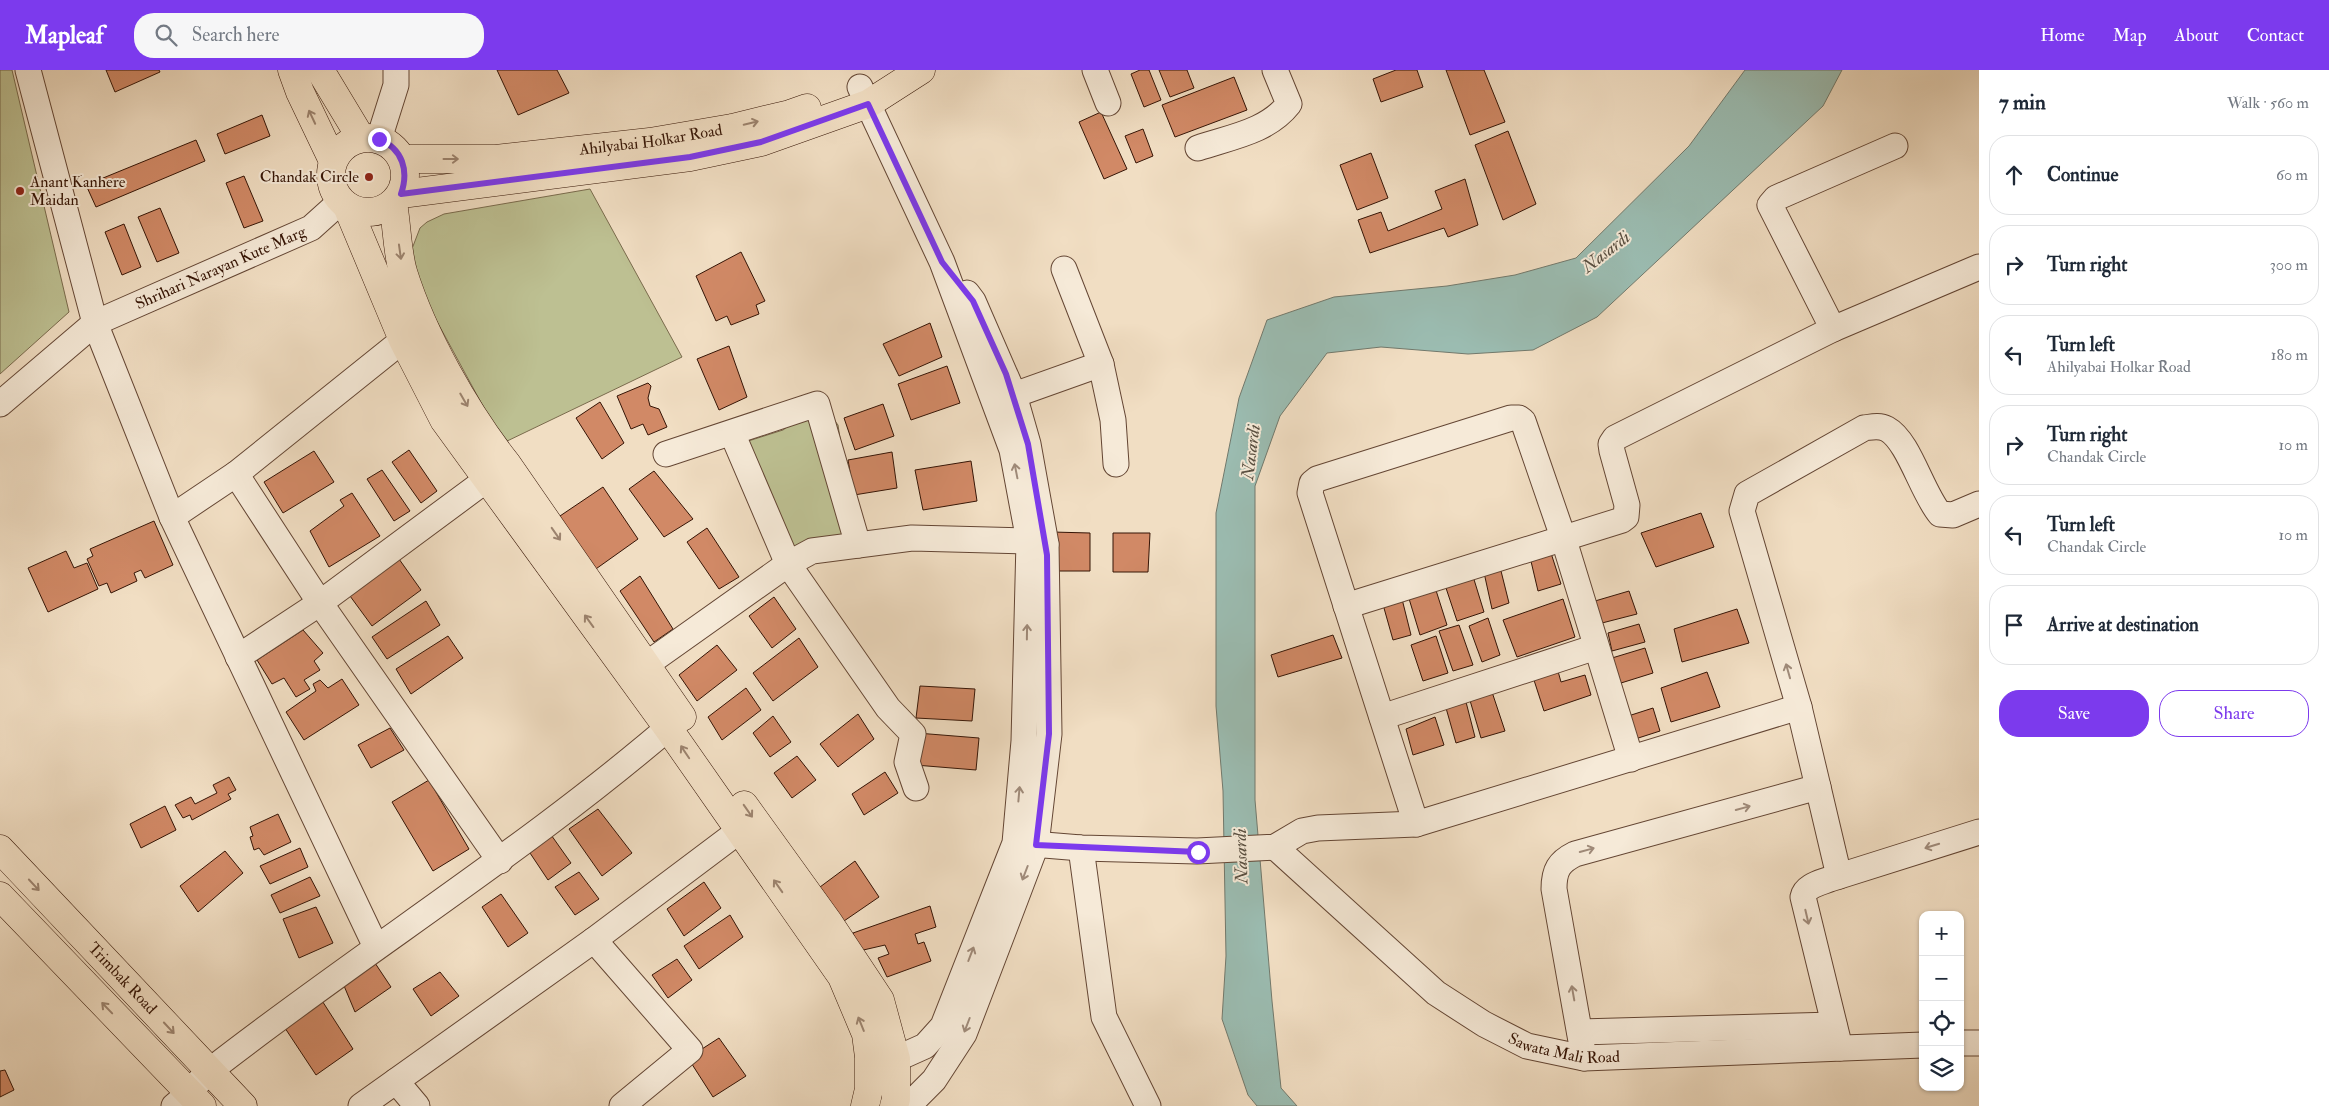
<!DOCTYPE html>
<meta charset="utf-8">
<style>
body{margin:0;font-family:"IM FELL Double Pica",serif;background:#f6f6f7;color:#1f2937}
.controls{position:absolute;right:15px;bottom:15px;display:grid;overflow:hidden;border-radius:10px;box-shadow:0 1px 4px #0004}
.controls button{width:45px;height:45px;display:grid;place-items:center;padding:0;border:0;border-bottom:1px solid #e0e1e3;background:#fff;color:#1f2937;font:25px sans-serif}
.stop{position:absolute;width:15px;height:15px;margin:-11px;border:4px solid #7c3aed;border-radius:50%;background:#fff}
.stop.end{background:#7c3aed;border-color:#fff;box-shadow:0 1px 5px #0008}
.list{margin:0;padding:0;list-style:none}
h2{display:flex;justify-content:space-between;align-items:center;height:65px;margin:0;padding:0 20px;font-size:21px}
h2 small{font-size:16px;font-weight:400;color:#747a83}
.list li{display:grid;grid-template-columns:32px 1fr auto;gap:15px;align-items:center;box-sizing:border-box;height:80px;margin:0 10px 10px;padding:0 10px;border:1px solid #e0e1e3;border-radius:20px}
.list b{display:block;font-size:19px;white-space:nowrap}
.list p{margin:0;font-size:16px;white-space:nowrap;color:#747a83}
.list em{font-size:16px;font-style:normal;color:#747a83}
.actions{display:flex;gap:10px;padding:15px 20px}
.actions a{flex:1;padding:11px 0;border:1px solid #7c3aed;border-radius:20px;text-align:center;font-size:18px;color:#7c3aed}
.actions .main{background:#7c3aed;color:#fff}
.icon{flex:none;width:28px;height:28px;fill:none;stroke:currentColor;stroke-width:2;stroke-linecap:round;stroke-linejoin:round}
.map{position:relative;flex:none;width:1979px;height:1036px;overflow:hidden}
header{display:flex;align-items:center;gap:30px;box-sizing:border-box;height:70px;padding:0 25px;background:#7c3aed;color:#fff}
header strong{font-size:24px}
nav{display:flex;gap:28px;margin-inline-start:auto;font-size:18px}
.search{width:350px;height:45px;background:#f6f6f7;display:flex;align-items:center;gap:12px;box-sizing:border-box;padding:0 18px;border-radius:20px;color:#747a83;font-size:19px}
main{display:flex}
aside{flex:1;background:#fff}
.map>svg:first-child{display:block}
.green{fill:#bdc092;stroke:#796a4c}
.water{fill:#9bbcb1;stroke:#72796c}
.building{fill:#d18966;stroke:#351405}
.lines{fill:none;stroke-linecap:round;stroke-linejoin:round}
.minor-casing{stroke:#644634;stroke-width:27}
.major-casing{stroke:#351405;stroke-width:29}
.highway-casing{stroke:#351405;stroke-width:29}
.minor{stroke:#f6ead8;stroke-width:25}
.major{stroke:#f1dec3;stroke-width:28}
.highway{stroke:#f1dec3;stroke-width:28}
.oneway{stroke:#9c836e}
.oneway2{stroke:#9f8a79}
.route{stroke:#7c3aed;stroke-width:6}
.poi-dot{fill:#8f2418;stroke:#f6ead8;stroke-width:2}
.labels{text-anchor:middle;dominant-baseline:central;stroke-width:4;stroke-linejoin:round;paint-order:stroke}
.street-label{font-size:16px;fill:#351405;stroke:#f6ead8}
.poi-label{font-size:16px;fill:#351405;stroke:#f6ead8;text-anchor:end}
.water-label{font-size:18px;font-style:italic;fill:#594f41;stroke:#f6ead8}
</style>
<header>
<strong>Mapleaf</strong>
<div class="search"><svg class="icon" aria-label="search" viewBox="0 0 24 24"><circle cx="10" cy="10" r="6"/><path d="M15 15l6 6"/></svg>Search here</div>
<nav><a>Home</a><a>Map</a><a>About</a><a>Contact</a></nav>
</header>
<main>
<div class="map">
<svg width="1979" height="1036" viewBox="0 0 1979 1036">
<rect width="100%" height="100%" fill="#f1dec3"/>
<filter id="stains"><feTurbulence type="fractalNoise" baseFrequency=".004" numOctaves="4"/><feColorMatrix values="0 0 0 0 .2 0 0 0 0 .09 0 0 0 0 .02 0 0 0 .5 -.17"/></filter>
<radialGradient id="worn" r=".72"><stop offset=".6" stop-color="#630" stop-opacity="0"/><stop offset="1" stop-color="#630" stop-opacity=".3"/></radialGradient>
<!-- green -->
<path class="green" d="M0 0H12L69 242 0 304Z
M590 119 682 287 503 373 421 222 410 184 420 158 427 152 444 144Z
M821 332 838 355 842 382 844 471 785 480 742 373 783 360Z"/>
<!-- water -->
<path class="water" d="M1745 0H1842L1823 36 1597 247 1533 280 1468 284 1381 277 1327 283 1280 346 1255 416V730L1272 931 1281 1018 1297 1036H1257L1248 1025 1222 949 1226 886 1223 721 1216 636V443L1239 328 1267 250 1334 227 1447 216 1515 205 1576 188 1689 76Z"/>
<!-- building -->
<path class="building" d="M106 0H159L160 2 115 22Z
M497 0H557L569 23 518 45Z
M1140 0H1149L1161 30 1144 37 1131 4Z
M1159 0H1187L1194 18 1170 27Z
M1396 0H1417L1423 17 1381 32 1373 9Z
M1446 0H1484L1505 52 1470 65Z
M1234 7 1247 40 1175 67 1162 35Z
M1101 42 1127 99 1104 109 1079 52Z
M262 45 270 66 225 84 217 64Z
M1143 59 1153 86 1136 93 1125 66Z
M1508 61 1536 134 1503 150 1475 75Z
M196 70 205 91 96 137 86 115Z
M1371 83 1388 128 1357 140 1340 95Z
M244 106 263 151 244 158 226 113Z
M1465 109 1478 155 1448 167 1444 158 1370 183 1358 150 1381 142 1388 161 1442 139 1435 121Z
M160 138 179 183 157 192 138 147Z
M124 154 141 197 122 205 105 162Z
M741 182 765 231 756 235 759 244 731 255 727 246 716 251 696 206Z
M930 253 942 287 899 306 883 274Z
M729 276 747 327 719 340 697 289Z
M947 296 960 333 911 350 898 314Z
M648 313 651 316 648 328 650 336 659 339 667 357 648 365 643 354 631 359 617 326Z
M600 332 624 373 602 389 576 348Z
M883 334 894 366 855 380 844 348Z
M409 380 437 421 421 433 392 392Z
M314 381 334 412 283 443 264 412Z
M892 382 897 418 854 425 848 390Z
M971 391 977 431 923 440 915 400Z
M382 400 410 441 394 451 367 409Z
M654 401 693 449 664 467 629 419Z
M603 417 638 469 593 501 557 448Z
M352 423 380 466 329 497 310 461 344 436 340 430Z
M1701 443 1714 477 1656 497 1641 463Z
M154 451 173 495 145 508 141 500 134 503 137 511 111 523 107 513 99 516 87 489 93 486 90 479Z
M707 458 739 507 719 519 687 472Z
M1052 462 1090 463V501H1051Z
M1113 463H1150L1148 502H1113Z
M1550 480 1561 514 1538 521 1530 487Z
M66 481 74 498 87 493 98 519 48 542 28 498Z
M399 489 421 520 372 556 350 526Z
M1499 493 1509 533 1492 539 1483 498Z
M1472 503 1484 542 1457 551 1444 512Z
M640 506 673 559 654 572 620 521Z
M1434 514 1447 555 1420 565 1407 522Z
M1629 521 1637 544 1602 553 1595 531Z
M1401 525 1411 565 1393 570 1382 531Z
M774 527 796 559 772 578 749 546Z
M1563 529 1575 567 1517 587 1503 550Z
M426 531 440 555 387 589 372 567Z
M1737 539 1749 573 1682 592 1674 559Z
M1488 548 1500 585 1482 592 1469 556Z
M1639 554 1645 572 1612 581 1608 563Z
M1459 555 1473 595 1453 601 1439 561Z
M303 560 323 583 314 591 320 600 304 610 310 619 296 627 284 608 272 614 257 590Z
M1333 565 1342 588 1278 607 1271 585Z
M448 566 463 588 411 624 396 599Z
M1436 566 1448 603 1423 611 1411 575Z
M799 568 818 597 773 631 753 603Z
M717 575 737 600 697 631 679 605Z
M1645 578 1653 603 1621 613 1612 588Z
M1556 594 1561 612 1585 605 1591 625 1544 641 1532 604Z
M1707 602 1720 637 1671 652 1661 618Z
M342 609 359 635 304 670 286 642 316 621 313 614 320 610 328 618Z
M920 616 975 619 972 651 916 648Z
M746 618 761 640 722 670 708 647Z
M1491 619 1505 661 1481 668 1469 627Z
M1466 632 1475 667 1456 673 1446 638Z
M1653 638 1660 661 1629 671 1622 648Z
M858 644 874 669 838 697 820 674Z
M773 646 791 672 770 687 753 663Z
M1435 647 1444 675 1413 685 1406 659Z
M390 658 404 680 371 698 358 675Z
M917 663 979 668 976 700 915 695Z
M797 686 816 710 792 728 774 703Z
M885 702 898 723 864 745 852 724Z
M229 707 236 720 228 724 231 729 192 750 190 745 183 748 175 735 191 727 195 734 217 723 213 715Z
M429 710 469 779 433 801 392 732Z
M165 736 176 760 141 778 130 754Z
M598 739 632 783 602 806 569 759Z
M278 744 291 772 264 785 259 778 254 780 250 767 253 766 250 757Z
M549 762 571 793 548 810 526 777Z
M300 778 308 797 270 814 260 796Z
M225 781 243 803 198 842 180 816Z
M855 791 879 827 844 851 820 817Z
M579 802 599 829 575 845 555 817Z
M310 807 320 826 280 843 271 825Z
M704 812 721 838 684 866 667 839Z
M501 824 528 863 508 877 482 837Z
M930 836 936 857 915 864 918 874 924 872 931 891 887 907 878 888 889 884 885 875 859 881 853 863Z
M316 837 333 873 299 888 283 849Z
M730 845 743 867 699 899 684 876Z
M677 889 692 910 668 928 652 905Z
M375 893 391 917 355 942 342 911Z
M440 902 459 926 431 946 413 919Z
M319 926 353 979 316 1005 281 952Z
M719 968 746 1006 713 1027 688 988Z
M5 1000 14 1020 0 1027V1001Z"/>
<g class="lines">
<!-- minor casing -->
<g class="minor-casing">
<g id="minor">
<path d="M28 0 95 253 172 447 376 877"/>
<path d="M1095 0 1108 33"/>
<path d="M860 17 942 192 1012 380 1029 471 1024 671 1015 773 943 956 925 976 896 989 875 987"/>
<path d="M379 69 396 15V0"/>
<path d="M1198 78C1230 67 1267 62 1289 34L1275 0"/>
<path d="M1833 259 1770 135 1776 128 1895 76"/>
<path d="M1101 294 1113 350 1116 394"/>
<path d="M1014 325 1101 294 1064 199"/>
<path id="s1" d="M0 334 95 253 311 158 341 131"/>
<path d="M732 363 788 494 888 638 913 664 907 692 916 718"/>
<path d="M666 384 817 334 858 475"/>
<path d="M236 404 320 533 500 791"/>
<path d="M172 447 236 404 403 270"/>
<path d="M1346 536 1622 450 1626 447 1627 435 1612 381 1611 374 1615 368 1833 259 1979 197"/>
<path d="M238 587 320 533 486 410"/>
<path d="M647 594 788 494 812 481 912 468 1029 471 1046 474"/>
<path d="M1382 647 1596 577"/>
<path d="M1818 717 1839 806"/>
<path d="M1416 754 1310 423 1312 413 1317 409 1511 348H1519L1523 351 1563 467 1631 689"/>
<path d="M1020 773 1081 778 1197 781 1275 777 1302 761 1318 758 1416 754 1799 637"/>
<path id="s2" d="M1275 777 1436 923 1484 954 1527 976 1584 988 1923 975"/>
<path d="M1081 778 1104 947 1148 1036"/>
<path d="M594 870 690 980 622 1036"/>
<path d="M1580 962 1834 955"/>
<path d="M1960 973H1979"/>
<path d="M1840 978 1803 827C1805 816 1820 813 1830 809L1979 762"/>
<path d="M1584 988 1554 819C1554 800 1559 792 1575 784L1818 717 1799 637 1742 441 1747 424 1864 358C1872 357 1879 355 1887 359 1909 371 1922 423 1940 444L1953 445 1979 434"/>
<path d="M396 1011 417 1036"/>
<path d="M174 1036C188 1025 199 1010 212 999 366 879 534 775 682 646"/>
<path d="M361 1036 594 870 739 761"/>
<path d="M908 1036 934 1010 964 964 1003 862 1036 775 1049 664 1046 474 1028 374 1014 325 973 231 967 223"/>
</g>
</g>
<!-- major casing -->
<g class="major-casing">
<g id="major">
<path d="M292 0 300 22 333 91"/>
<path d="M320 0 361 68"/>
<circle cx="368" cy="105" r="37"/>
<path id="s3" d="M402 89H496L650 72 732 58 790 44 807 38"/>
<path d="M401 124 690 87 761 72 868 34 921 0"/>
<path d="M393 133C397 156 397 181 403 202 423 266 466 342 507 394L682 647"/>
<path d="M347 136 403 270 444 350 668 658 842 907 866 964 869 987V1019L865 1036"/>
<path d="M744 735 829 853 880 930 896 989V1029L894 1036"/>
</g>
</g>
<!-- highway casing -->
<g class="highway-casing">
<g id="highway">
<path id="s4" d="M0 779 243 1036"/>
<path d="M0 826 202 1036"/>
</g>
</g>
<!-- minor -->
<use href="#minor" class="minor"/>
<!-- major -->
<use href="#major" class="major"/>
<!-- highway -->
<use href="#highway" class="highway"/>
</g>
<!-- one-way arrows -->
<defs><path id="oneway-shaft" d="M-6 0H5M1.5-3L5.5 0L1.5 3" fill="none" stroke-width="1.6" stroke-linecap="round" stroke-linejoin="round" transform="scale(1.25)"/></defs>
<g class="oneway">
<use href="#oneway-shaft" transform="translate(312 47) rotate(-115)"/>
<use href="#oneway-shaft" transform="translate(751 53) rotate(-13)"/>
<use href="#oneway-shaft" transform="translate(451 89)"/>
<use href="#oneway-shaft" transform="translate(400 182) rotate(82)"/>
<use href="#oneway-shaft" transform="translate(464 330) rotate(60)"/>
<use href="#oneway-shaft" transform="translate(556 464) rotate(55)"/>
<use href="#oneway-shaft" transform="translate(589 551) rotate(-126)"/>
<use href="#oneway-shaft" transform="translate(685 682) rotate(-124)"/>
<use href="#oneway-shaft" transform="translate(748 741) rotate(55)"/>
<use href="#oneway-shaft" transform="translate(34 815) rotate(47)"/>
<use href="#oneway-shaft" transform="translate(778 816) rotate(-125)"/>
<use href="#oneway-shaft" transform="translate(107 938) rotate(-134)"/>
<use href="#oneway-shaft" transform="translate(861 954) rotate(-112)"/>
<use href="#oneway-shaft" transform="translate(169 958) rotate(47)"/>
</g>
<g class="oneway2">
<use href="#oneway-shaft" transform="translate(1016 401) rotate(-101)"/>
<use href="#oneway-shaft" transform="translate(1027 562) rotate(-89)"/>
<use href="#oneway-shaft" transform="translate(1788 601) rotate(-106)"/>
<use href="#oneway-shaft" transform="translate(1019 724) rotate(-85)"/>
<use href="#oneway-shaft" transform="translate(1743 738) rotate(-15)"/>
<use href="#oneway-shaft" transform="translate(1932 776) rotate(163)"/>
<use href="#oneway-shaft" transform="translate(1587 780) rotate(-15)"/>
<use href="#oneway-shaft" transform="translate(1025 803) rotate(111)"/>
<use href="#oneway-shaft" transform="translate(1807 847) rotate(77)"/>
<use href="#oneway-shaft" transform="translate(971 884) rotate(-69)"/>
<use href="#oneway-shaft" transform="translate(1573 923) rotate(-100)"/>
<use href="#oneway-shaft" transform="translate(967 955) rotate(111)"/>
</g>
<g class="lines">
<!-- route -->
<path class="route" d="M379 69C403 79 409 101 401 124L690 87 761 72 868 34 942 192 973 231 1006 304 1028 374 1047 485 1049 664 1036 775 1198 782"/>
</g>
<!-- markers -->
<g class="poi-dot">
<circle cx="369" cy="107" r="5"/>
<circle cx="20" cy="121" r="5"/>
</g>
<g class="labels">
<!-- street labels -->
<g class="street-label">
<text stroke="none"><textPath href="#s3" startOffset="250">Ahilyabai Holkar Road</textPath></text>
<text stroke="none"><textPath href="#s1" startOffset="262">Shrihari Narayan Kute Marg</textPath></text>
<text stroke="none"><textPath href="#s4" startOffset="178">Trimbak Road</textPath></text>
<text stroke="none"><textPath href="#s2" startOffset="360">Sawata Mali Road</textPath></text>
</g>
<!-- poi labels -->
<g class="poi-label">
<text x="359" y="107">Chandak Circle</text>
<text x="30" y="112" text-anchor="start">Anant Kanhere<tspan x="30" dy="18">Maidan</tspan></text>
</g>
<!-- water labels -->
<g class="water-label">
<text transform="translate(1606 182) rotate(-38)">Nasardi</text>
<text transform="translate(1251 382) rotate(-83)">Nasardi</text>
<text transform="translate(1241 786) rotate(-92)">Nasardi</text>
</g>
</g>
<rect width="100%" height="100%" filter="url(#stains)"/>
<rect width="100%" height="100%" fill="url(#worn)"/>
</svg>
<div class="controls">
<button>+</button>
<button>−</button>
<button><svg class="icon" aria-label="locate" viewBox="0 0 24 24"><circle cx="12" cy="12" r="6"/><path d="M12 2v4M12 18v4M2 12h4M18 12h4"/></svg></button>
<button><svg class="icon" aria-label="layers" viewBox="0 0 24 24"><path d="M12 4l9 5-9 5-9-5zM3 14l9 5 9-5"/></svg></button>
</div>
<div class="stop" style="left:1198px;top:782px"></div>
<div class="stop end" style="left:379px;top:69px"></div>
</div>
<aside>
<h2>7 min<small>Walk · 560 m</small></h2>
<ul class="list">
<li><svg class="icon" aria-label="ahead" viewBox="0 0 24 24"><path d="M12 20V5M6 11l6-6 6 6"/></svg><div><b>Continue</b></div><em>60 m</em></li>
<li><svg class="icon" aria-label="right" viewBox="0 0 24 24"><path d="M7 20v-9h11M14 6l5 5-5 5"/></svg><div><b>Turn right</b></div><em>300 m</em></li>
<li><svg class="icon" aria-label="left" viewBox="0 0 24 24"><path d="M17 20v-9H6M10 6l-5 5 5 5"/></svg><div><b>Turn left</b><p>Ahilyabai Holkar Road</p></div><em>180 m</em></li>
<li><svg class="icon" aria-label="right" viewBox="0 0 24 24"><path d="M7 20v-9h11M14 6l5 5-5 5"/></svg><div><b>Turn right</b><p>Chandak Circle</p></div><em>10 m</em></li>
<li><svg class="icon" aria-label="left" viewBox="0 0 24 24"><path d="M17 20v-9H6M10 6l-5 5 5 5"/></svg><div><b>Turn left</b><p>Chandak Circle</p></div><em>10 m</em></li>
<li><svg class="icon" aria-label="arrive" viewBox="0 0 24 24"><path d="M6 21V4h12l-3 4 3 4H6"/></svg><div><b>Arrive at destination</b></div></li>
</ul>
<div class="actions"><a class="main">Save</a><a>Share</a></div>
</aside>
</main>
